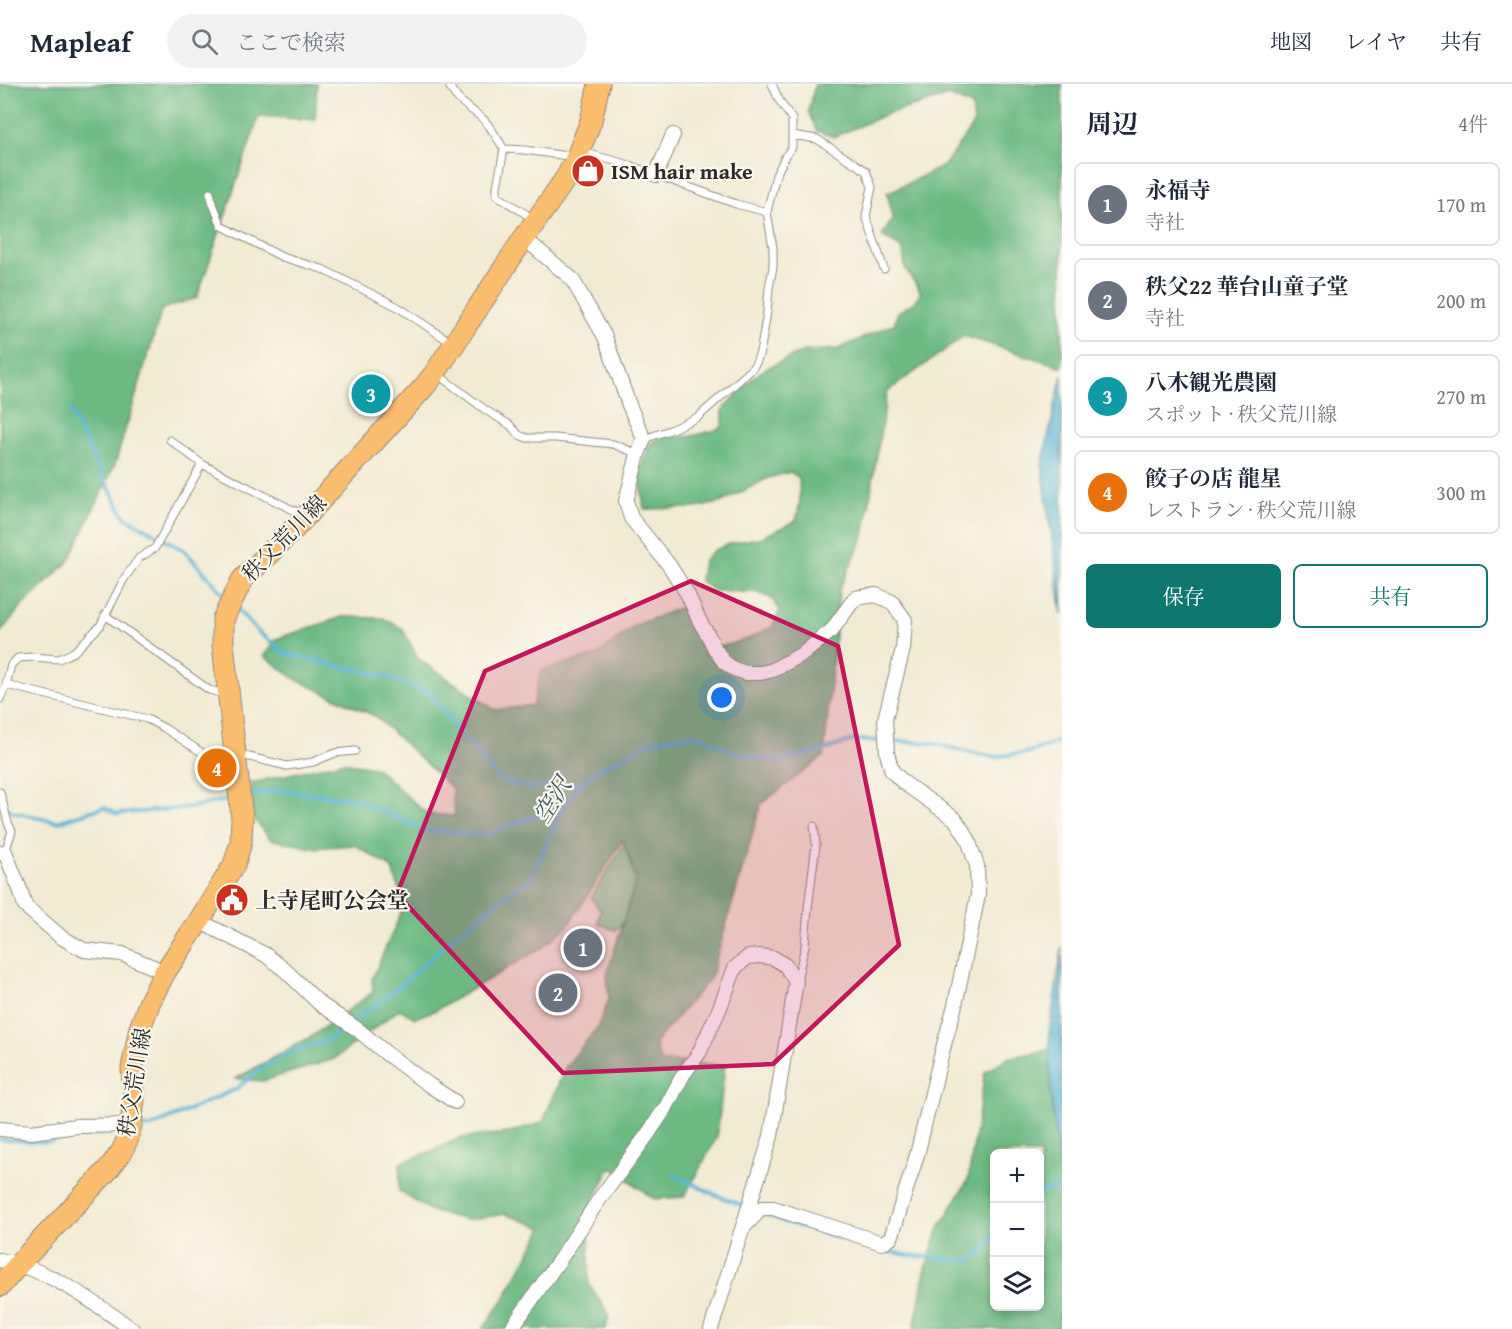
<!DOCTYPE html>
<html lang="ja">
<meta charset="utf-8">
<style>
body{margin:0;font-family:"Gentium Book Plus","Noto Serif JP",serif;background:#f2f2f3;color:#1f2937}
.controls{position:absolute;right:18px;bottom:18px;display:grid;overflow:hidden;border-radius:9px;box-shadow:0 3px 9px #0003}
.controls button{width:54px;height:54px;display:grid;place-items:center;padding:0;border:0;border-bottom:2px solid #e0e1e3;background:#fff;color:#1f2937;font:30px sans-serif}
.you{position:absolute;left:722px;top:614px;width:21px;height:21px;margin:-15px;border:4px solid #fff;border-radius:50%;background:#1a73e8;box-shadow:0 0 0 9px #1a73e833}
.badge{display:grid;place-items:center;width:39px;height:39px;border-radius:50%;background:#0f766e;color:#fff;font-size:20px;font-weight:700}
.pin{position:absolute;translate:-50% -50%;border:3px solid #fff;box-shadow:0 2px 6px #0006}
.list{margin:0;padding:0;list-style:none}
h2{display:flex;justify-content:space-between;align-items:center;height:78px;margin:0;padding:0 24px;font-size:26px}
h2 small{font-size:20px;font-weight:400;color:#747a83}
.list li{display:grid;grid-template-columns:39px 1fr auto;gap:18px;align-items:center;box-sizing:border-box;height:84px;margin:0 12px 12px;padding:0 12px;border:2px solid #e0e1e3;border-radius:9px}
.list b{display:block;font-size:22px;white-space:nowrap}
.list p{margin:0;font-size:20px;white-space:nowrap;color:#747a83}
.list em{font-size:20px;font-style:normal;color:#747a83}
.actions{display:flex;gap:12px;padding:18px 24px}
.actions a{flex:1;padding:14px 0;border:2px solid #0f766e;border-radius:9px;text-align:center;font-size:21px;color:#0f766e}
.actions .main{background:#0f766e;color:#fff}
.icon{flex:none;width:33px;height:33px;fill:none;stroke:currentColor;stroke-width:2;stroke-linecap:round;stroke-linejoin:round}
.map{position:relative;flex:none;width:1062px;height:1245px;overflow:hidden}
header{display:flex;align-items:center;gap:36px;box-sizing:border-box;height:84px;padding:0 30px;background:#fff;border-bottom:2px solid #e0e1e3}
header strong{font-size:28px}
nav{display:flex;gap:33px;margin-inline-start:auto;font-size:21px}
.search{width:420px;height:54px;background:#f2f2f3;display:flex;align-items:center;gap:15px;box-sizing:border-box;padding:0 21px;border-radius:33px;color:#747a83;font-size:22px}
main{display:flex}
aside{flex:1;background:#fff}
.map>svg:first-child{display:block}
.green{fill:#86d99a;stroke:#588262;stroke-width:1.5}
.forest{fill:#6cb982;stroke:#4c7256;stroke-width:1.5;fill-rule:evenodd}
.water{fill:#59b4d6;stroke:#427080;stroke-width:1.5}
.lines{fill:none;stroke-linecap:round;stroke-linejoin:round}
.stream{stroke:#59b4d6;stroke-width:4}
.lane-casing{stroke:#8e8b7f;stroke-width:9}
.street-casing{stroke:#8e8b7f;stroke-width:16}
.primary-casing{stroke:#8e8b7f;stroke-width:23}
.lane{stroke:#fff;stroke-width:7}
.street{stroke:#fff;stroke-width:14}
.primary{stroke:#fbbd6e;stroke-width:21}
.marked{fill:#c2185b;fill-opacity:0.2;stroke:#c2185b;stroke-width:4.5;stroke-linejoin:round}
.labels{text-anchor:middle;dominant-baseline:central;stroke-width:4.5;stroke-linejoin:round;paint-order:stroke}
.poi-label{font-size:22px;font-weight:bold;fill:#2b2b2b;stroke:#fbf7ec;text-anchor:start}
.street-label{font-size:22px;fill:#2b2b2b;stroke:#fbf7ec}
.water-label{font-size:24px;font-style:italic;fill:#3b5b67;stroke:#fbf7ec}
</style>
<header>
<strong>Mapleaf</strong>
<div class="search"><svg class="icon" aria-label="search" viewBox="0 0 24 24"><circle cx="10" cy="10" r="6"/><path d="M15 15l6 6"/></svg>ここで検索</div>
<nav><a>地図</a><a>レイヤ</a><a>共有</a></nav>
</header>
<main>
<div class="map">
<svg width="1062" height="1245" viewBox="0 0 1062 1245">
<rect width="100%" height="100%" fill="#fbf7ec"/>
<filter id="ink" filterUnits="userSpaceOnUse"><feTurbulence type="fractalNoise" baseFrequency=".0167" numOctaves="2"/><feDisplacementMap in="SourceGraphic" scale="12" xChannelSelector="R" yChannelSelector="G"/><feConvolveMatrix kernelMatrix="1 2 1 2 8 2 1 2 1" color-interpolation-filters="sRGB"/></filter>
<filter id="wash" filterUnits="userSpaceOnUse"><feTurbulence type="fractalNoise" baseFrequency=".008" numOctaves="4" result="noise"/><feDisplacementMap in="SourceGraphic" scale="24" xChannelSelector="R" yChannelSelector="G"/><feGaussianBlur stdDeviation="1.35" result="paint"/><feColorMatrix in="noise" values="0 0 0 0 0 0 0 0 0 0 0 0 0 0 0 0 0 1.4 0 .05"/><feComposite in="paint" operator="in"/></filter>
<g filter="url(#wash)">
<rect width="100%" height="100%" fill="#f1ebd3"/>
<!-- green -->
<path class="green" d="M662 728 632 832 615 846 597 839 601 826 591 814 632 748Z"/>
<!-- forest -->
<path class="forest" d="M0 0H317L315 36 259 32 197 214 162 225 115 380 69 477 21 523 0 549Z
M815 0H1062V283L964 252 887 308 864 452 839 506 824 672 761 720 711 893 655 959 660 977 725 981 717 1053 684 1113 654 1115 611 1083 589 1124V1200L609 1230 606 1245H482L502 1218 543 1144 505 1130 466 1136 431 1127 399 1107 400 1079 425 1070 460 1054 508 1049 543 1038 565 984 597 944 609 916 607 890 636 796 623 756 568 842 542 864 436 926 415 934 400 925 334 975 263 997 235 995 312 952 373 908 372 895 405 820 391 783 355 761 312 764 270 755 252 732 251 699 342 678 375 683 427 730 455 732 452 704 375 632 297 596 264 572 276 555 342 533 383 534 403 545 418 575 495 626 533 621 541 586 597 571 634 542 684 522 711 565 748 555 772 543 780 526 771 514 756 508 714 507 700 497 703 477 713 467 729 460 762 453 796 437 800 418 799 394 790 388 768 394 720 419 694 424 644 425 639 388 650 360 660 354 691 352 713 347 723 342V325L753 294 765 285 804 267 838 265 894 240 898 228 913 219 921 208 905 184 903 165 882 152 893 134 887 109 944 82 974 39 972 22 949 12 887 30 834 53 817 47 808 28Z
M1050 966 1051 1009 1062 1106V1219L1058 1245H914L925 1187 938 1146 968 1096 985 988 1007 974ZM994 1070H1040V1222H994Z"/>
<!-- water -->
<path class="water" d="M1062 290V531L1042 381Z
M1062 864V1106L1051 1009 1049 949Z"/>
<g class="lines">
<!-- stream -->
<path class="stream" d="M70 327 109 404 125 433 184 466 227 514
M236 524 258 548 287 570 385 592 432 610 456 645 500 696 531 704 581 700
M890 657 932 659 964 667 995 673 1030 668 1062 656
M245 712 279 706 355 715 424 746 487 751 515 739 561 725
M3 723 14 728 57 738 104 723 117 730 186 724 232 715
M353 937 395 906 447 859 501 815 532 793 562 725 581 700 597 686 651 658 667 654 698 651 737 670 778 677 828 665 853 656 883 657
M138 1044 151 1043 236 1005 258 987 285 971 308 962 328 956 347 942
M0 1055 43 1058 109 1048
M674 1091 716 1111 747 1123
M1040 1109 1062 1102
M763 1129 783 1137 870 1163 906 1171 971 1177 994 1154"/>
</g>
</g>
<g filter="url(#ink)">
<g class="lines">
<!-- lane casing -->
<g class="lane-casing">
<path id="lane" d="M449 0C454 17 473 25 485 37 492 45 498 56 504 65L524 66 568 72 573 74
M792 51 817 55 866 87 872 103 866 132 884 185
M504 65 497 103V112L526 130 533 136
M582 68 626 80 736 120 767 128
M210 109 213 120 222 142 282 173 322 185 398 223 452 259
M437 290 487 327 510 341 519 351 527 354H555L613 360 638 370
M644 355 670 346 698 333 751 286 757 277 761 264 767 228 769 204 773 183V164L767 128 776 91 785 73 792 63V35L779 16 772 0
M170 356 202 380 303 431
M105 531 209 606 225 610
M6 601 147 635 164 644 218 679 232 678
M0 615 6 601 11 581 18 574 32 573 59 575 74 568 100 542 124 495 139 474 155 464 202 380
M237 670 287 682 313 678 335 669 355 667
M0 708 8 739 12 747 5 768
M797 896 805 862 808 824 816 760 814 742"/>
</g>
<!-- street casing -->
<g class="street-casing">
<path id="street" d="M656 91 673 51
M524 154 572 195 605 253 629 321 644 355 638 370 626 417 631 434 669 481 688 511 700 538 708 551 715 565 724 578 734 585 746 589H761L773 586 804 569 832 546 855 514 876 511 892 518 905 536 903 565 885 635 887 669 892 687 904 699 955 735 968 755 977 782 978 811 955 921 942 968 917 1071 891 1154 882 1159 773 1124H762L743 1144
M1 769 5 768 21 808 25 822 61 853 84 866 122 870 165 888
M199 837 266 871 286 887 320 920 357 945 387 970 429 1001 455 1018
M0 1045 31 1048 77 1042 131 1041
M0 1176C49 1185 92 1217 132 1245
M511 1245 565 1168 598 1117 648 1050 666 1023 683 991 699 969 719 926 735 884 748 873 760 872 774 874 786 882 796 898 771 1052 711 1245"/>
</g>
<!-- primary casing -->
<g class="primary-casing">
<path id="primary" d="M0 1202 19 1180 106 1088 121 1069 128 1054 131 1041 134 1015 132 984 140 944 150 917 165 888 199 837 234 781 241 758 242 734 223 560V535L242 496 296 443 424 303 435 289 524 154 566 94 576 75 591 37 599 0"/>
</g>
<!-- lane -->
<use href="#lane" class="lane"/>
<!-- street -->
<use href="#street" class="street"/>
<!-- primary -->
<use href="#primary" class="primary"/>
</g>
</g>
<!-- marked area -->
<path class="marked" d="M691 497 838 562 899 861 773 980 563 989 397 810 485 587Z"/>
<!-- icons -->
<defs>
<g id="shop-disc" transform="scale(1.725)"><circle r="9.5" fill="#c8321e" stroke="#fbf7ec"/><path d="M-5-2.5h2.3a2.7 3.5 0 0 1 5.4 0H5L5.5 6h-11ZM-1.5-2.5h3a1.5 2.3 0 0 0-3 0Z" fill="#fff"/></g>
<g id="civic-disc" transform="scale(1.725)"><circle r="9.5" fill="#c8321e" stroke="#fbf7ec"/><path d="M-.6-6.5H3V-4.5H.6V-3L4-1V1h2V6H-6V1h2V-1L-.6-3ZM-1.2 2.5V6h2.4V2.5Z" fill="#fff"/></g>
</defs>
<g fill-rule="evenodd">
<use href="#shop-disc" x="588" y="87"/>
<use href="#civic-disc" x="232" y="816"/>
</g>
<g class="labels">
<!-- poi labels -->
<g class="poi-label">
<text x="611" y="87">ISM hair make</text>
<text x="255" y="816">上寺尾町公会堂</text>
</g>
<!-- street labels -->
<g class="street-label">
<text transform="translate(284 454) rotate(-46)">秩父荒川線</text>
<text transform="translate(134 998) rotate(-81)">秩父荒川線</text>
</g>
<!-- water labels -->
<g class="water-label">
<text transform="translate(552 716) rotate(-58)">空沢</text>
</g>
</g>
</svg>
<div class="controls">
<button>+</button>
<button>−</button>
<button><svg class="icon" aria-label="layers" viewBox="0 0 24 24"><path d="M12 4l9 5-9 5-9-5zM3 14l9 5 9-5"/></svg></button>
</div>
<div class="you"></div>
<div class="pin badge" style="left:583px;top:864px;background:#6b7280">1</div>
<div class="pin badge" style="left:558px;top:909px;background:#6b7280">2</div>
<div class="pin badge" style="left:371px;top:310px;background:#0f9aa8">3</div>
<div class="pin badge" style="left:217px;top:684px;background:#e8710a">4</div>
</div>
<aside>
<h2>周辺<small>4件</small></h2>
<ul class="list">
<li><span class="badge" style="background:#6b7280">1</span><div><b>永福寺</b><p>寺社</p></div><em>170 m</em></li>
<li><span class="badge" style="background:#6b7280">2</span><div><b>秩父22 華台山童子堂</b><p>寺社</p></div><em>200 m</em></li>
<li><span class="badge" style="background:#0f9aa8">3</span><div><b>八木観光農園</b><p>スポット · 秩父荒川線</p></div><em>270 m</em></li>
<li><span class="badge" style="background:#e8710a">4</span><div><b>餃子の店 龍星</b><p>レストラン · 秩父荒川線</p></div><em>300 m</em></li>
</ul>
<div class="actions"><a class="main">保存</a><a>共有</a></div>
</aside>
</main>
